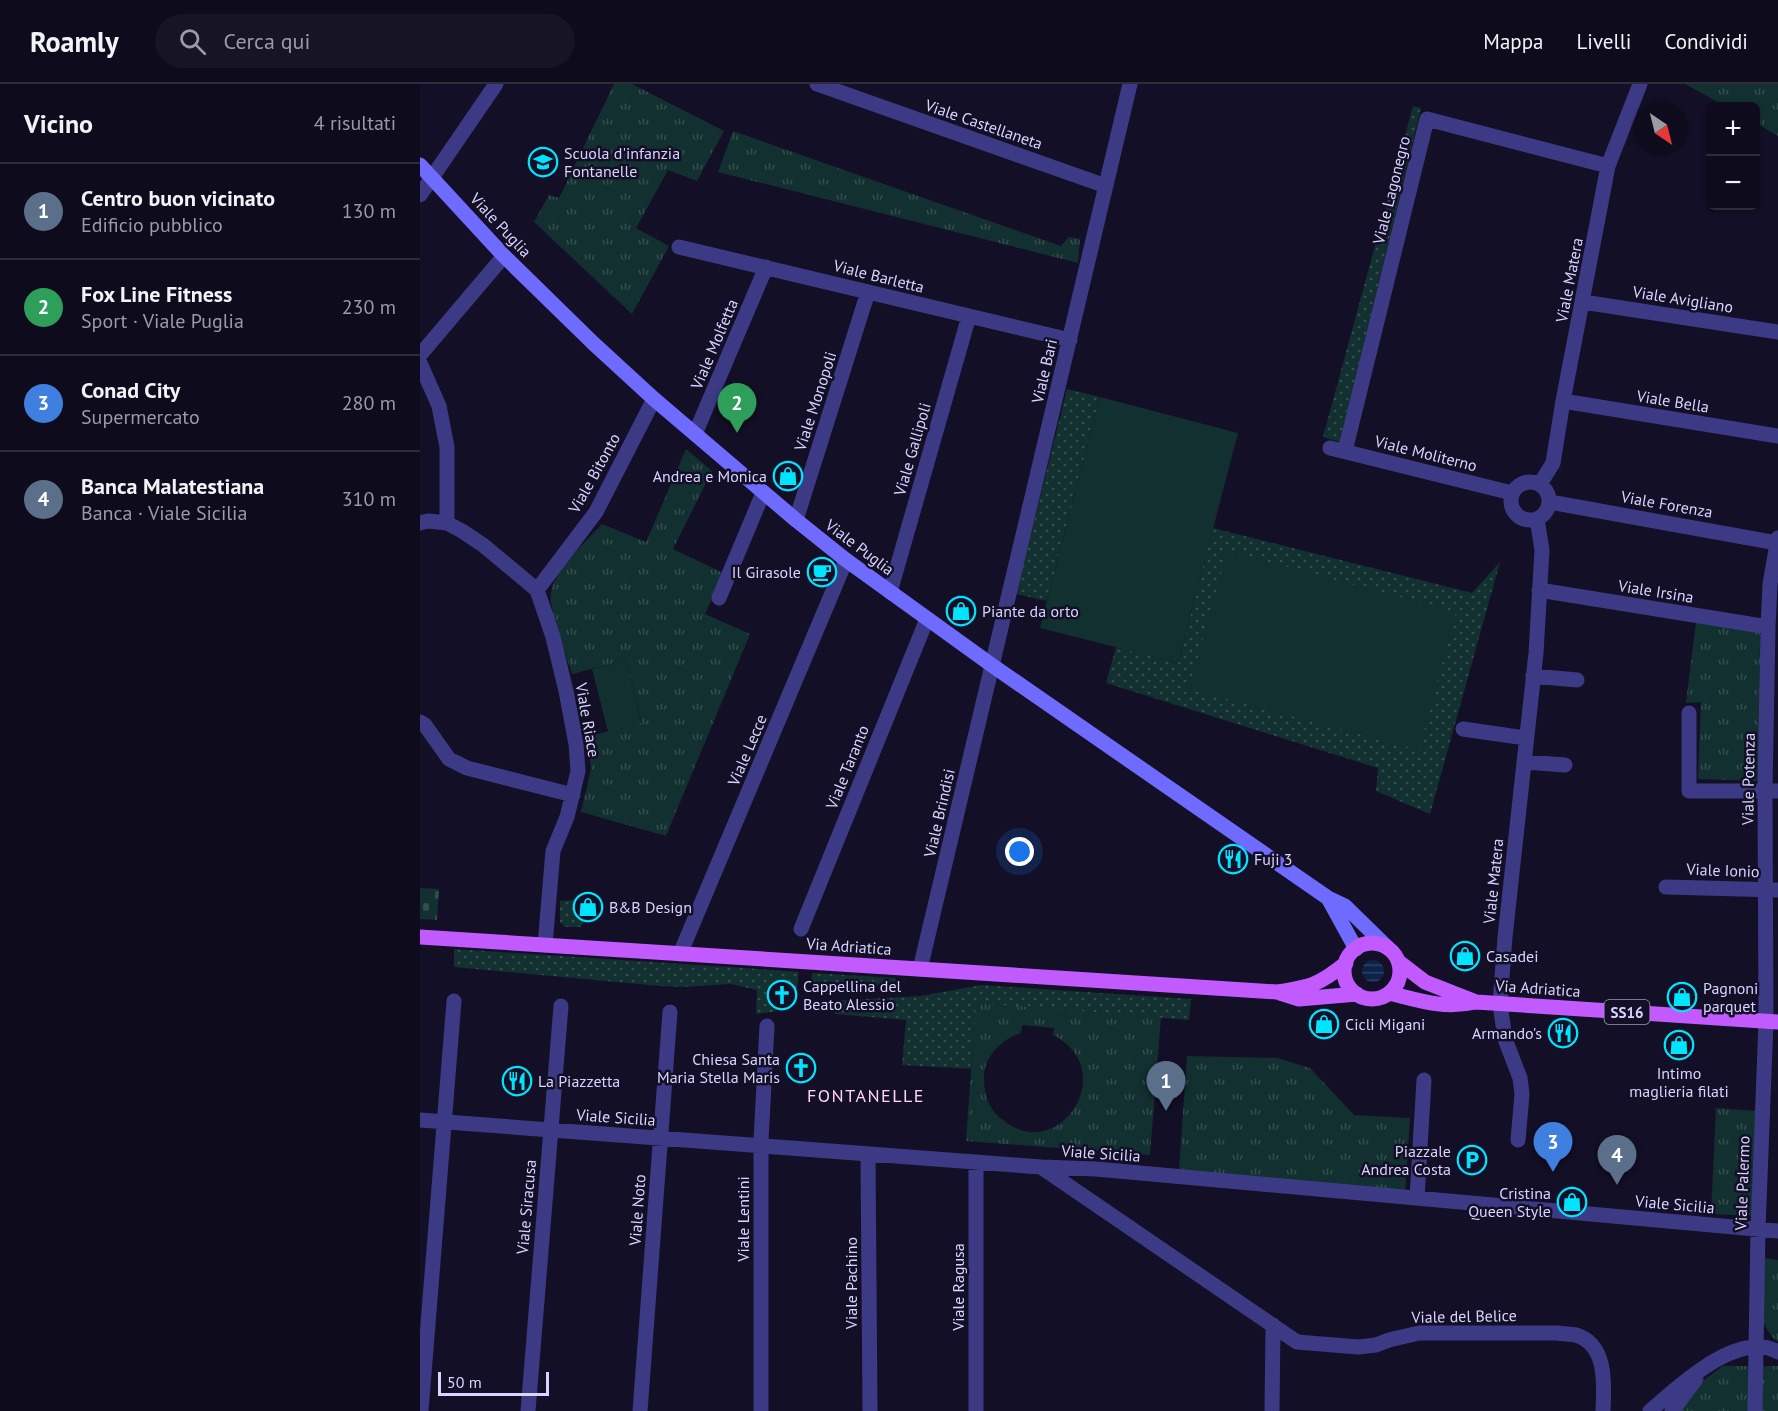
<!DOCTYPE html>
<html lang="it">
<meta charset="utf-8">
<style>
body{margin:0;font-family:"PT Sans",sans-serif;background:#171425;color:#f1f3f6}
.controls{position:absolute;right:18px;top:18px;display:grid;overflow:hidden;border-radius:9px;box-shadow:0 2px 4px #0004}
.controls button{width:54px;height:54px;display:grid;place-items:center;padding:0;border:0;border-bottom:2px solid #2e2b3b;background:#0e0b1c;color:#f1f3f6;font:30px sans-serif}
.compass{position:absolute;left:1214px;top:18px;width:54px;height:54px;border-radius:50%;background:#0e0b1c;box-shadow:0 2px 4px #0004;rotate:145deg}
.scale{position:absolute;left:18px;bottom:15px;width:111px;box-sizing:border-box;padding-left:6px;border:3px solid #d9d4ff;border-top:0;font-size:16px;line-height:21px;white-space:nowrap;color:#d9d4ff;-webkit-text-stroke:4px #130f26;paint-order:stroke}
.you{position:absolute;left:600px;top:768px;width:21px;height:21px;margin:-15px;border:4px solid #fff;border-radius:50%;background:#1a73e8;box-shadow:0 0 0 9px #1a73e833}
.badge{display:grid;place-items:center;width:39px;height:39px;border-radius:50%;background:#db2777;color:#fff;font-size:20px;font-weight:700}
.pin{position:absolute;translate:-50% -50px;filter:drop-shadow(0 2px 3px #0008)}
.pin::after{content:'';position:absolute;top:32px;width:21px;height:18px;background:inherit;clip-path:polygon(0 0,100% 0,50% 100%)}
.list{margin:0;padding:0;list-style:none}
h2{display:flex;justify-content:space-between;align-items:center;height:78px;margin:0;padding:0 24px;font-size:26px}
h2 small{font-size:20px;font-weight:400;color:#9b9ba3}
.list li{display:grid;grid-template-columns:39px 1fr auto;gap:18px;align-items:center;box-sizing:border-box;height:96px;padding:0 24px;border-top:2px solid #2e2b3b}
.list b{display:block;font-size:22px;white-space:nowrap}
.list p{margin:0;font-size:20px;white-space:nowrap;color:#9b9ba3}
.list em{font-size:20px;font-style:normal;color:#9b9ba3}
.icon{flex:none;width:33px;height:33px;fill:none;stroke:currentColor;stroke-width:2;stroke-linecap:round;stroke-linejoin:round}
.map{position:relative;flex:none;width:1358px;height:1327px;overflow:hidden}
header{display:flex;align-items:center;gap:36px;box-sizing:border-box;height:84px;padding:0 30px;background:#0e0b1c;border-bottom:2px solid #2e2b3b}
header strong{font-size:28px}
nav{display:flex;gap:33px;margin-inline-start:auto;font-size:21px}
.search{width:420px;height:54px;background:#171425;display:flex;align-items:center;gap:15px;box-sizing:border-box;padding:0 21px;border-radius:33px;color:#9b9ba3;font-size:22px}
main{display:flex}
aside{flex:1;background:#0e0b1c}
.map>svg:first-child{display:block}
.grass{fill:url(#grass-dots)}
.cemetery{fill:url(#cemetery-stones)}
.park{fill:url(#park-tufts);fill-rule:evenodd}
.pitch{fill:#12302f}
.water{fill:url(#water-rules)}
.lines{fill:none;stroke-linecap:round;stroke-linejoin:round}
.street{stroke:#3d3a85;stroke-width:15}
.secondary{stroke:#6f6bff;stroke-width:15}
.primary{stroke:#c25bff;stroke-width:15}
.labels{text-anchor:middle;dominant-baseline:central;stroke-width:5;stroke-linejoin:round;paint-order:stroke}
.shield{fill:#130f26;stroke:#9e99be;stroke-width:1.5}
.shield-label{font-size:15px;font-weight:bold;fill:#d9d4ff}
.street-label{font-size:16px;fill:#d9d4ff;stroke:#130f26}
.poi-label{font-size:16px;fill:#d9d4ff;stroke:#130f26;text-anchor:start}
.neighbourhood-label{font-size:18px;letter-spacing:1.5px;fill:#ffd6f0;stroke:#130f26}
</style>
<header>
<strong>Roamly</strong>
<div class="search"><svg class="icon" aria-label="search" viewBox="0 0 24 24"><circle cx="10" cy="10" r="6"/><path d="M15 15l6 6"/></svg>Cerca qui</div>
<nav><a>Mappa</a><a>Livelli</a><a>Condividi</a></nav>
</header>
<main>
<aside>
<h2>Vicino<small>4 risultati</small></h2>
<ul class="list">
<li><span class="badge" style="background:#5c6f8a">1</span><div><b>Centro buon vicinato</b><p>Edificio pubblico</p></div><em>130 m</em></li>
<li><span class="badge" style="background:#2e9e5b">2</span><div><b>Fox Line Fitness</b><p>Sport · Viale Puglia</p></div><em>230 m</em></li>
<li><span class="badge" style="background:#3f7fe0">3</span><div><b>Conad City</b><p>Supermercato</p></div><em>280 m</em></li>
<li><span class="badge" style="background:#5c6f8a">4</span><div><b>Banca Malatestiana</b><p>Banca · Viale Sicilia</p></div><em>310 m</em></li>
</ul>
</aside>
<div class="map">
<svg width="1358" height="1327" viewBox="0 0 1358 1327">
<defs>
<pattern id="grass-dots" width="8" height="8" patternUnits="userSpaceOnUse" patternTransform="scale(1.5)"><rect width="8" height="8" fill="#12302f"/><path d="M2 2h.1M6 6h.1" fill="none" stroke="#344d4e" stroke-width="1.8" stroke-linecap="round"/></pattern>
<pattern id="cemetery-stones" width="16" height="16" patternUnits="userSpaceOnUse" patternTransform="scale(1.5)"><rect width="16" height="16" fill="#12302f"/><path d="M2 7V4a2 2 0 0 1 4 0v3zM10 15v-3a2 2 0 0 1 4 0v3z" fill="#344d4e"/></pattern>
<pattern id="park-tufts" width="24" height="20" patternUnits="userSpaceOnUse" patternTransform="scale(1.5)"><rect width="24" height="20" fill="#12302f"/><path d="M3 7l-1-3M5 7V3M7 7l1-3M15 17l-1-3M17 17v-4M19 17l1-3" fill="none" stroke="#344d4e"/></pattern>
<pattern id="water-rules" width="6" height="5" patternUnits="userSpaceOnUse" patternTransform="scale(1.5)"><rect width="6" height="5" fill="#0c2248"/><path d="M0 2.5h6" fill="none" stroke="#2f4163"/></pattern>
</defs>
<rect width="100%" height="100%" fill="#130f26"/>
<!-- grass -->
<path class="grass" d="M993 22 1001 24 920 358 903 353Z
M647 305 680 313 627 517 596 510Z
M793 444 1052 509 1080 478 1010 730 956 707 958 684 686 599 696 563 758 579Z
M155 816 157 826 165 836 161 843H145L140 838V817Z
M34 865 339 885 379 888 376 914 353 928 336 930 337 906 311 900 262 903 240 902 34 883Z
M392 889 476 894V900L413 904 391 908Z
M562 901 771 915 769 936 557 920 551 985 482 981 486 936 415 930V917L500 912Z"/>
<!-- cemetery -->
<path class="cemetery" d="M0 804 19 805 17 836 0 835Z"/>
<!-- park -->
<path class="park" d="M194 0H212L304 47 277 97 248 86 216 144 249 162 212 230 114 138 129 111 139 114Z
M1265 0H1358V52L1336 39V22H1305Z
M313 47 641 162 649 153 660 155 658 179 298 88Z
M266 365 292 387 253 465 303 489 285 530 330 550 246 752 161 728 171 685 168 653 221 638 206 576 152 590C145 567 134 543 131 519 126 491 165 459 182 440L226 458Z
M1276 538 1340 549 1339 697 1278 695 1281 618 1266 619Z
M556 919 741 933 730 1071 546 1057ZM602 941 634 944 633 951C702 986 638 1082 583 1036 568 1025 564 1010 564 992 565 971 583 955 601 949Z
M767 972 857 974 890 984 934 1031 990 1034 985 1110 759 1086Z
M1296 1024 1337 1027 1332 1132 1291 1130Z
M1344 1174 1358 1176V1258L1352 1253 1344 1240Z
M1303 1282H1328L1329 1327H1261L1284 1296Z
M1341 1282H1358V1327H1341Z"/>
<!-- pitch -->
<path class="pitch" d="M680 313 818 349 758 579 620 544Z
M807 467 1036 528 999 666 769 605Z
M206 576 221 639 188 648 172 585Z"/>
<!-- water -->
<path class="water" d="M942 887a11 11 0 1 1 22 0a11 11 0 1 1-22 0Z"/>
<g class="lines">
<!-- street -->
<path class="street" d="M397 0 686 102
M0 111 76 0
M259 163 650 256
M1163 218 1358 248
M0 271 84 172
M0 279 19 322 27 363V439
M1143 317 1358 352
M275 350 346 183
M910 364 1092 409
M925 367 1007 35 1188 82
M1091 417a19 19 0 1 1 38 0a19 19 0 1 1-38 0Z
M1120 400 1133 379 1143 317 1188 82 1220 0
M1130 418 1357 459
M376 436 448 208
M0 439 8 437 27 439 42 447 63 461 117 506 133 553 146 607 156 660 158 687 147 733 133 767 125 861
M117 506 176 428 234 315
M1119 506 1348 543
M470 508 549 232
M299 514 343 409
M1113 592 1157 596
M1269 629V707H1358
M0 638 5 641 29 675 47 684 153 711
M1043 645 1106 654
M1104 678 1145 681
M1246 803 1358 806
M381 845 507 535
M260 870 426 476
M500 885 710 0
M0 1036 621 1083 676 1085 1358 1147
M1098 1056 1102 1010 1100 994 1085 955 1080 920 1085 853 1116 569 1122 466 1117 435
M448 1070 450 1327
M556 1078V1327
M621 1083 877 1258 938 1263 956 1261 969 1256 999 1249H1137C1143 1250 1150 1250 1156 1251 1188 1261 1184 1302 1183 1327
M997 1114 1004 996
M1 1327 34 917
M108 1327 141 922
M220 1327 250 928
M341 1327V1057L347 942
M852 1327 853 1241
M1230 1327C1258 1303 1318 1245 1358 1268
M1252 1327 1276 1295
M1335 1327 1338 1145 1346 938 1345 707 1348 543 1350 500 1358 454"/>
<!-- secondary -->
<path class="secondary" d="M0 81 84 172 173 259 234 315 376 436 426 476 573 582 908 814 925 822 968 864
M908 814 936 865"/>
<!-- primary -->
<path class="primary" d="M0 853 857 908C890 903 899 901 926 879
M924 887a28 28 0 1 1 56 0a28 28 0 1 1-56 0Z
M979 878 1005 898 1056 918
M860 909 879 915 937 910
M969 909C1001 917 1023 925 1056 918L1358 938"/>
</g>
<!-- icons -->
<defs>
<g id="school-ring" transform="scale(1.5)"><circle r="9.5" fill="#130f26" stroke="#00e5ff" stroke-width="1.5"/><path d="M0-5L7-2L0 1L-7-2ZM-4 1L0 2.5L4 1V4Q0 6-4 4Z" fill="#00e5ff"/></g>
<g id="shop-ring" transform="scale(1.5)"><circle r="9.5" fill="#130f26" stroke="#00e5ff" stroke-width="1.5"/><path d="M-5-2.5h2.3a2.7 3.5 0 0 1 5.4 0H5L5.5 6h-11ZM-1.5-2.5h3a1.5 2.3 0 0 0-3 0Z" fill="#00e5ff"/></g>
<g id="cafe-ring" transform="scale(1.5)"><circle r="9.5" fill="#130f26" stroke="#00e5ff" stroke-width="1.5"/><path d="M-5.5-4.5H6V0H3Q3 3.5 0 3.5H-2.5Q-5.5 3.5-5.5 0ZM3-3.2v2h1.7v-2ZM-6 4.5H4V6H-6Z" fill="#00e5ff"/></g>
<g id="restaurant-ring" transform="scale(1.5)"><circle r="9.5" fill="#130f26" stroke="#00e5ff" stroke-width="1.5"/><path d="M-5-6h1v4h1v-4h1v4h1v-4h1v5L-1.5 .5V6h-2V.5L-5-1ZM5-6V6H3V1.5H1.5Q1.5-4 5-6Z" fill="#00e5ff"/></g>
<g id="church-ring" transform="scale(1.5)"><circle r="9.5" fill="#130f26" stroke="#00e5ff" stroke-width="1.5"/><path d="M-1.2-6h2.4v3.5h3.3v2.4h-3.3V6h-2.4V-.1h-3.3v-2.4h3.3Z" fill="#00e5ff"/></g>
<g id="parking-ring" transform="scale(1.5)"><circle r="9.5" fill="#130f26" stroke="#00e5ff" stroke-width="1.5"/><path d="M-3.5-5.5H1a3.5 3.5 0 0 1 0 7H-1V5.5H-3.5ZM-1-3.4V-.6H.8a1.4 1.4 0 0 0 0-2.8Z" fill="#00e5ff"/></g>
</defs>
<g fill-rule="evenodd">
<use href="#school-ring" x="123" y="78"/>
<use href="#shop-ring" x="368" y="392"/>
<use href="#cafe-ring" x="402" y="488"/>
<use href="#shop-ring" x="541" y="527"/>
<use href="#restaurant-ring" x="813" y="775"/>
<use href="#shop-ring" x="168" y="823"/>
<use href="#shop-ring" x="1045" y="872"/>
<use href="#church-ring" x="362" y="911"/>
<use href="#shop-ring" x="1262" y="913"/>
<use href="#shop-ring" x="904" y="940"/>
<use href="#restaurant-ring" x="1143" y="949"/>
<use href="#shop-ring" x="1259" y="961"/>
<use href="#church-ring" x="381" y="984"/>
<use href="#restaurant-ring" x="97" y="997"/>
<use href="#parking-ring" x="1052" y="1076"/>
<use href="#shop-ring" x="1152" y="1118"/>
</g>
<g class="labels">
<!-- shield labels -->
<rect class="shield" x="1184.5" y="916" width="45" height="24" rx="4.5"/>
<g class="shield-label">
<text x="1207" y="928">SS16</text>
</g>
<!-- street labels -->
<g class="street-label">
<text transform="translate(564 40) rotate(19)">Viale Castellaneta</text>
<text transform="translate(971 106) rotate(-76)">Viale Lagonegro</text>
<text transform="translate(81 141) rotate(47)">Viale Puglia</text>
<text transform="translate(459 192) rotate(14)">Viale Barletta</text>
<text transform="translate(1149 196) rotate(-79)">Viale Matera</text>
<text transform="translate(1263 215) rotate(9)">Viale Avigliano</text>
<text transform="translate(294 260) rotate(-67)">Viale Molfetta</text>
<text transform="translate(624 287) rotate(-77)">Viale Bari</text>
<text transform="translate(395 317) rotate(-72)">Viale Monopoli</text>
<text transform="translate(1253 317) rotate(9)">Viale Bella</text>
<text transform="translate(492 365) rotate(-74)">Viale Gallipoli</text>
<text transform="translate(1006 369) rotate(14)">Viale Moliterno</text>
<text transform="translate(174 389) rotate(-61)">Viale Bitonto</text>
<text transform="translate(1247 420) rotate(10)">Viale Forenza</text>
<text transform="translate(440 463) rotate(37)">Viale Puglia</text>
<text transform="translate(1236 507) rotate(9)">Viale Irsina</text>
<text transform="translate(168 636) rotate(80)">Viale Riace</text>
<text transform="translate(327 666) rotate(-67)">Viale Lecce</text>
<text transform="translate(427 683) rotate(-68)">Viale Taranto</text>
<text transform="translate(1328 695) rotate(-89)">Viale Potenza</text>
<text transform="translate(519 729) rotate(-77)">Viale Brindisi</text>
<text transform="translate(1303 786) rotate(2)">Viale Ionio</text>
<text transform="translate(1073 797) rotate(-84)">Viale Matera</text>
<text transform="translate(429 862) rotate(4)">Via Adriatica</text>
<text transform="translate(1118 904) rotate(4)">Via Adriatica</text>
<text transform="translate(196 1033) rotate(4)">Viale Sicilia</text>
<text transform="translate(681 1069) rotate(4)">Viale Sicilia</text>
<text transform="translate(1322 1099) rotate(-88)">Viale Palermo</text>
<text transform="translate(1255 1120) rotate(5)">Viale Sicilia</text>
<text transform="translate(106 1123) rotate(-85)">Viale Siracusa</text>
<text transform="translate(217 1126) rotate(-86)">Viale Noto</text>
<text transform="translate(323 1135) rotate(-90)">Viale Lentini</text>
<text transform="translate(431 1199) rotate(-90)">Viale Pachino</text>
<text transform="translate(538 1203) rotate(-90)">Viale Ragusa</text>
<text transform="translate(1044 1232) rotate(-1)">Viale del Belice</text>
</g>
<!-- poi labels -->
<g class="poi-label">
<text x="144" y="69">Scuola d'infanzia<tspan x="144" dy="18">Fontanelle</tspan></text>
<text x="347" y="392" text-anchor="end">Andrea e Monica</text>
<text x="381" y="488" text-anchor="end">Il Girasole</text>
<text x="562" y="527">Piante da orto</text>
<text x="834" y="775">Fuji 3</text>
<text x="189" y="823">B&amp;B Design</text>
<text x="1066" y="872">Casadei</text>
<text x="383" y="902">Cappellina del<tspan x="383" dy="18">Beato Alessio</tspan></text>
<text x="1283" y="904">Pagnoni<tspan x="1283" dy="18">parquet</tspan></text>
<text x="925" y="940">Cicli Migani</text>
<text x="1122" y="949" text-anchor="end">Armando's</text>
<text x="360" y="975" text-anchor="end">Chiesa Santa<tspan x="360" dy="18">Maria Stella Maris</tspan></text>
<text x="1259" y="989" text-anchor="middle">Intimo<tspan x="1259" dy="18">maglieria filati</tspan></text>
<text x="118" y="997">La Piazzetta</text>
<text x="1031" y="1067" text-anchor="end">Piazzale<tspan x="1031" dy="18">Andrea Costa</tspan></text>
<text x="1131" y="1109" text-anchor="end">Cristina<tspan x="1131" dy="18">Queen Style</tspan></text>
</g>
<!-- neighbourhood labels -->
<g class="neighbourhood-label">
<text x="446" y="1011">FONTANELLE</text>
</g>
</g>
</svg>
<div class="controls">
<button>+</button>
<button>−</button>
</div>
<svg class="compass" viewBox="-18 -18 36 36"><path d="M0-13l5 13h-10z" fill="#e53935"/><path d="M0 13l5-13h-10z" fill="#9b9ba3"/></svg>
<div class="scale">50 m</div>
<div class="you"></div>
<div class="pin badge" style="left:746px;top:1027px;background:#5c6f8a">1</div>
<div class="pin badge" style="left:317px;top:349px;background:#2e9e5b">2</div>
<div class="pin badge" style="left:1133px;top:1088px;background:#3f7fe0">3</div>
<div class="pin badge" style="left:1197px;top:1101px;background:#5c6f8a">4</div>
</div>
</main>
